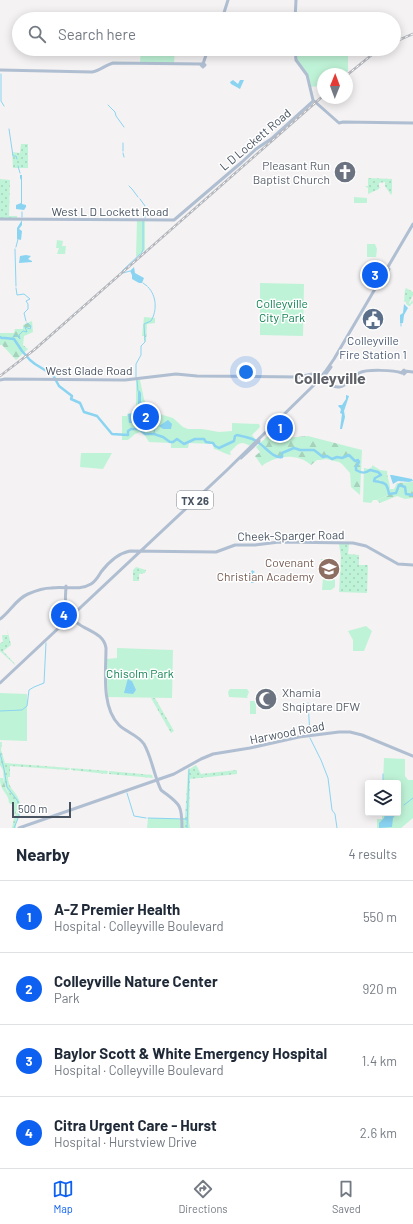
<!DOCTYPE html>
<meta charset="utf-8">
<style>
body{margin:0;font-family:Barlow,sans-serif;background:#f2f2f3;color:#1f2937}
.controls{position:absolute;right:12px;bottom:12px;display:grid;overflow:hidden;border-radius:4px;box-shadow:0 2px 10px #0003}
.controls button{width:36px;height:36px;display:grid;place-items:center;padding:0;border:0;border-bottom:1px solid #e0e1e3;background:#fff;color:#1f2937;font:20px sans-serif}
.compass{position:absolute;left:317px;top:68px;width:36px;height:36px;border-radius:50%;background:#fff;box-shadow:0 2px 10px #0003;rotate:1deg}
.scale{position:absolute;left:12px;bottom:10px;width:59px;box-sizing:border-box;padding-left:4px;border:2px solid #485361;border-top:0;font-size:11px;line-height:14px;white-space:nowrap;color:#485361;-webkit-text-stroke:3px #fff;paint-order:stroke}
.you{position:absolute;left:246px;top:372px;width:14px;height:14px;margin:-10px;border:3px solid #fff;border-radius:50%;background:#1a73e8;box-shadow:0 0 0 6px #1a73e833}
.badge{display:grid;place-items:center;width:26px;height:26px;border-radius:50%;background:#0e60f1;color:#fff;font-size:13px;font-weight:700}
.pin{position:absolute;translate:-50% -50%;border:2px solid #fff;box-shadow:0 1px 4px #0006}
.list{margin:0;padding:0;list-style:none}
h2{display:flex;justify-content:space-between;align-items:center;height:52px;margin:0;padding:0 16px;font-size:17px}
h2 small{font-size:13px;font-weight:400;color:#747a83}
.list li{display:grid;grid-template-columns:26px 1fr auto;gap:12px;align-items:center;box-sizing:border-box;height:72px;padding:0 16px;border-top:1px solid #e0e1e3}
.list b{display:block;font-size:15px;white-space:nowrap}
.list p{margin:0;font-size:13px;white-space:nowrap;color:#747a83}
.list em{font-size:13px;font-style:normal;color:#747a83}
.icon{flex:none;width:22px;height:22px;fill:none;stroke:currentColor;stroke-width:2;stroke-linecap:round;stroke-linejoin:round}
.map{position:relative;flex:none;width:413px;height:828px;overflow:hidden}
.search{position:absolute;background:#fff;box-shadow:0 2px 10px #0003;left:12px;right:12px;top:12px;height:44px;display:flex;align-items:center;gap:10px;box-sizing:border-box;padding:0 14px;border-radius:22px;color:#747a83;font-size:15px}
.sheet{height:340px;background:#fff}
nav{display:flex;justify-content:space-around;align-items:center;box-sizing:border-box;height:56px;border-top:1px solid #e0e1e3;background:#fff;font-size:11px;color:#747a83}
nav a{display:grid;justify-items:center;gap:2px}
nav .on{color:#0e60f1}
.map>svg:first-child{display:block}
.grass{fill:url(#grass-dots)}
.forest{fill:url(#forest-firs)}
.park{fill:#bff3d7}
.water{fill:#8ad4f2}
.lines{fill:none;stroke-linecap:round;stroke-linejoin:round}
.stream{stroke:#8ad4f2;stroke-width:1}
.river{stroke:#8ad4f2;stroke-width:2.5}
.major{stroke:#b0bed2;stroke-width:3}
.rail-casing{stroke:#b3b6bc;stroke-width:2.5}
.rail{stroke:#fff;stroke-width:1;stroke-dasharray:3;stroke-linecap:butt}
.labels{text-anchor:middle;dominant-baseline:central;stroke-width:3;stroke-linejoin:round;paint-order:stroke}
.shield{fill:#fff;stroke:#7f8790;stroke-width:1}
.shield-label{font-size:11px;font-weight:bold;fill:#485361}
.street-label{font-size:12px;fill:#485361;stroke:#fff}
.worship-label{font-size:12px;fill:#5b616d;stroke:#fff;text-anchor:end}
.park-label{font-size:12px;fill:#128354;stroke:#fff}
.service-label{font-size:12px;fill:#4e5e75;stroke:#fff}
.education-label{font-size:12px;fill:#785e54;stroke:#fff;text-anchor:end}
.district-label{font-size:16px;font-weight:bold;fill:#5e6167;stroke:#fff}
</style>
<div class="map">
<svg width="413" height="828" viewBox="0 0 413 828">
<defs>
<pattern id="grass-dots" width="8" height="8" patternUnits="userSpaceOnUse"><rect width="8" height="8" fill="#bff3d7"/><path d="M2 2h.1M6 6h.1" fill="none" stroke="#a6d2bb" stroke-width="1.8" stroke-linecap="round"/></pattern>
<pattern id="forest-firs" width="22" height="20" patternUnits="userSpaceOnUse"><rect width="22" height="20" fill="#bff3d7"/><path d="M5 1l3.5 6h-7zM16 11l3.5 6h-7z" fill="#a6d2bb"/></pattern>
</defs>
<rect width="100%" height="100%" fill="#f4f2f2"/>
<!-- grass -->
<path class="grass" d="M21 144H28V168H13L12 152 20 153Z
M368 178 392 179V193L391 195 385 186V182L379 183V187L381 188H379V189L368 194V188L365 186H368Z
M0 179 10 180 9 216H17V218H0Z
M406 288 413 292V295L409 303 410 304 412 300 413 303 409 306 406 304 407 301 404 302 405 290Z
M339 544H349L348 554 359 555V565H368L367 593 339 592 341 556Z
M136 567 146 570 145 573 139 574V581H133V570Z
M7 629 11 645 3 651 15 664V665L0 651V643L3 642 2 635H8Z
M151 698H155L174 731 171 733Z
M0 742H2L1 750 5 763 70 768 69 770 10 766V777H8C8 790 18 792 20 803 23 814 15 819 16 828H12L14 818 17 812 4 783 3 770 0 765Z
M196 765 201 774 237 770V774L190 779 189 822 190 828H182L183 818H185L188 770Z
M71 768 108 771 107 774 71 770Z
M109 771 152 775 153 778 109 774Z"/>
<!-- forest -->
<path class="forest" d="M144 317 155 318V323L147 324 146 342 144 340V336H142Z
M32 321 33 332 24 336 23 345 28 349 16 360 2 345H0V333H14L15 329H23V325Z
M271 433 285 438 308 436 362 450 360 495 351 487 350 473 342 464 339 462 326 459 320 460H317L311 465C297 453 276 455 262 466L255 456 260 452 256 447Z
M372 465 380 470 387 471C387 478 390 482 390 489H394L397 483 413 482V498L405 499 397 496 380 503 377 500 391 494 389 488 374 475 369 469 372 467Z
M0 778H3C4 782 5 787 7 791 13 799 20 804 15 815L13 811V805L9 803C9 793 0 792 0 778Z"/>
<!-- park -->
<path class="park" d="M143 16 175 17V19H143Z
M141 49H175L174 64 140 63Z
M296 55 348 56V71L345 74H323V88L319 86 310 87 308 77 297 60Z
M354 197 367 198V203H354Z
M137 220H145V250L136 257Z
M57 240 63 241 62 246H66L65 254H57L59 248H56Z
M367 244H375L377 249 376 257H367Z
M260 283 304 284 303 336 260 335Z
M136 380H140L144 399 147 406 153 412 173 418 183 427 188 429H202L219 432 232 431V423L259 424 260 427 252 435 256 440 250 446C240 439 237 445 230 452L231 455C224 454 220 450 214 449L213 444 189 443 188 448H171V443L149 442 144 434 140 432 135 434 128 440H122V416H127V414L136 412Z
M81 453H112L103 469 80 467Z
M364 468 369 469C376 479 387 483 391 494L377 500H373L371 503 363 502Z
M321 559H328L327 575H325V573H321Z
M323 578 335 579V587L331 590H322Z
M366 626 372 631 364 651H353V640L348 631Z
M117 648 173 650 172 698 108 697 106 659 117 658Z
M230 689H247L249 692 247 697 248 698 229 697 228 692Z
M0 693 27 694V741L0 740Z
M250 701H256V714H250Z
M384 758 405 759V776L408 780H413V818L401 828H377V819H382V813H398V783H383Z
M148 818 181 819V828H147Z"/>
<!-- water -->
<path class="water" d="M233 80 238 84 240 80H244L240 89 231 84 230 82Z
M20 175H22V204L26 205V207L24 210 16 209V205L21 203V180L20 178Z
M22 220V225L19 229 22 231 21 240 17 239V228Z
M26 255 31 256 28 259 32 261V262L19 263 20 256Z
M134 267 135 273 144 278 142 283H139L132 279V275L130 271Z
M404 304 408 308 404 315 403 323H400V315L403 313Z
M139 390 141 393V402L149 410 141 416C137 409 138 401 138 392Z
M346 395 349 396 344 411 345 417 342 429H340L342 414 340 413 341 409 338 406 339 405H342L346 399Z
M135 413V423H129L128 414Z
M147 414 150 417 155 418V421L148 420 147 427 139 425 140 418 142 417 145 418Z
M168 420 172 424 171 429H163L159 426Z
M392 475 412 479 413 481 409 482 398 481 393 484 390 475Z
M252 570 255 572 253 573V574L260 576V578L255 580 254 583H251C250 579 250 573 252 570Z
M128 678 129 680 132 681 136 690 133 694 124 693Z
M385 813H397L393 818 392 827 379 828V823L384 818Z"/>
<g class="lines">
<!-- stream -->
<path class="stream" d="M1 74V101L4 106
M108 105 115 112 116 116 124 127
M9 129 13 156H16L17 159
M123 143V151
M123 153 124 157
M18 166 20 173
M129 186 132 189 138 197
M140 199 145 206V218
M22 217V212
M16 247 18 239
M15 249 16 286
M141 254 143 250V221
M122 271 140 254
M123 273 130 271
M143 283 147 286
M16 288 17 295 24 294 30 299 26 301 28 304V309L24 313 26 321
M401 326V323
M12 339 14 336 16 335 20 339 19 335 23 331 27 332 25 327 30 329 31 326 27 323
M136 377V364L141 355V346L145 342 144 324 151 321C157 311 157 296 148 287
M137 380 138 391
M147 421 149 426 153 423 155 426 154 434
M308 703 310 734
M0 711 22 710 27 706 29 690 34 687 44 683 46 643
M310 738 321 760 328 778 332 810 335 814 337 828
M0 753 4 769 7 787 17 800 19 805V816L14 828
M383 774V783
M127 793 134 816 146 818
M404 805 413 798
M148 818 185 819 187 820
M187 828 189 769"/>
<!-- river -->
<path class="river" d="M0 337 2 338H5L14 339 22 351 30 360 35 364 53 375 59 386 72 396 71 399 80 403 84 412 97 416 112 434 128 435V431L131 429H139L145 434H154L163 437 170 442H173L177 439 184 444 195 439H204L206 442 213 443 215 446 219 448 234 441 235 436 237 435C242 436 252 438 256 441 264 445 273 459 282 457V453L294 448 300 450H314L323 457 327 456 332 459 337 457 342 458 349 455 355 461 358 460 359 462 356 467V470C361 473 365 474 370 470L378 472 381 475 375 478 374 481C385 483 387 482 389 494L396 493 399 485 405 487 406 494 413 495"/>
<!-- major -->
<path class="major" d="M222 19 228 0
M295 19 296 0
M295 49 296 60 307 75 313 100 339 123 343 122 413 123
M203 63 205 65 203 67 201 65Z
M203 64 208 49
M0 70 92 72C100 71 105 65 113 63L202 64
M0 219 174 220 242 162 256 149 271 139 313 101
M383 280 389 269
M404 370 406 372 404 374 402 372Z
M405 371 413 372
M0 380 5 379 125 380 176 374 197 376 299 377C304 377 309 373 314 374 323 376 329 388 339 387 348 386 352 377 359 373 367 369 394 370 402 373
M321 380 331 367
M241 458 259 441
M66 586C66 593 64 602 67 609 75 632 103 628 106 648 106 671 101 707 119 725 126 732 138 735 144 744 152 758 154 776 161 790
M0 619C10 612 16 599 28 594 35 591 44 588 51 588 64 586 80 591 91 584 96 581 98 577 101 572 108 563 119 553 130 551L216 552 235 545H255L279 542 353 543 366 546 398 564 413 565
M0 683 226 471 315 384 325 372 334 359 413 224
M161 790C179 804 182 803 182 828
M19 828 174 774 201 759 213 754 250 748 299 737 339 732H350L362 735 413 756"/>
<!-- rail casing -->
<g class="rail-casing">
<path id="rail" d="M394 42 413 34
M347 75 379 49
M0 376 34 350 323 96"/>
</g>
<!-- rail -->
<use href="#rail" class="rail"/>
</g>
<!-- icons -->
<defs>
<g id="church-disc" transform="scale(1.15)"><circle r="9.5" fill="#6b7280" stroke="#fff"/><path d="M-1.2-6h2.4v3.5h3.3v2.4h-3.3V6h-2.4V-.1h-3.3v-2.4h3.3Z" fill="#fff"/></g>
<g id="civic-disc" transform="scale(1.15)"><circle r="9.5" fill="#5c6f8a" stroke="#fff"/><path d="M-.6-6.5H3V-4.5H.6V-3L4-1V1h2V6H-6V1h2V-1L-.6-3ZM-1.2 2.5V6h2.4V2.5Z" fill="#fff"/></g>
<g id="school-disc" transform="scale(1.15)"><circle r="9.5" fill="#8d6e63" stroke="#fff"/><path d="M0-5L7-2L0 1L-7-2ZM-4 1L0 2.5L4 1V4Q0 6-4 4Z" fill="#fff"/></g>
<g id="mosque-disc" transform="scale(1.15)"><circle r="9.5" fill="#6b7280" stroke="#fff"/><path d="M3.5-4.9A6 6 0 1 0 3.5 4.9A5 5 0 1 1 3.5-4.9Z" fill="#fff"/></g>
</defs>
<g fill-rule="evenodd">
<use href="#church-disc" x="345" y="172"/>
<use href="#civic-disc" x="373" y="319"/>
<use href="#school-disc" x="329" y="569"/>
<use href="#mosque-disc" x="266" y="699"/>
</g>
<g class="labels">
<!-- shield labels -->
<rect class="shield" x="177" y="491" width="36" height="18" rx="3"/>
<g class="shield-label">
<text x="195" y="500">TX 26</text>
</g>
<!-- street labels -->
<g class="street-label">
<text transform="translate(255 139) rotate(-40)">L D Lockett Road</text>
<text x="110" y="211">West L D Lockett Road</text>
<text x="89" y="370">West Glade Road</text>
<text transform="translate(291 535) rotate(-1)">Cheek-Sparger Road</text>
<text transform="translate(287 732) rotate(-11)">Harwood Road</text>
</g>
<!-- worship labels -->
<g class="worship-label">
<text x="330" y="165">Pleasant Run<tspan x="330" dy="14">Baptist Church</tspan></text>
<text x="282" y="692" text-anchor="start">Xhamia<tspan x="282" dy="14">Shqiptare DFW</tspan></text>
</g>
<!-- park labels -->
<g class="park-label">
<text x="282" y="303">Colleyville<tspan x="282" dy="14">City Park</tspan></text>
<text x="140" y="673">Chisolm Park</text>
</g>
<!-- service labels -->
<g class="service-label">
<text x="373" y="340">Colleyville<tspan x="373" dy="14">Fire Station 1</tspan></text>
</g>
<!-- education labels -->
<g class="education-label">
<text x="314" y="562">Covenant<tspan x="314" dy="14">Christian Academy</tspan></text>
</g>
<!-- district labels -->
<g class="district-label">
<text x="330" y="377">Colleyville</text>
</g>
</g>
</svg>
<div class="controls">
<button><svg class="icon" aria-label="layers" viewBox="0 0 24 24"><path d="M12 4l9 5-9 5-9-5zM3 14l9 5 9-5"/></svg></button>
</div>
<svg class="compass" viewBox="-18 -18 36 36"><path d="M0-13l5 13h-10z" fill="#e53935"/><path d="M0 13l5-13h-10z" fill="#747a83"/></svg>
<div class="scale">500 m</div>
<div class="you"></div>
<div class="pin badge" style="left:280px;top:428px">1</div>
<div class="pin badge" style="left:146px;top:417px">2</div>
<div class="pin badge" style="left:375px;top:275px">3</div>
<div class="pin badge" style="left:64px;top:615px">4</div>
<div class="search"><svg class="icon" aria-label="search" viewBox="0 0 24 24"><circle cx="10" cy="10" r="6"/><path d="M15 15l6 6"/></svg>Search here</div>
</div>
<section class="sheet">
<h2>Nearby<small>4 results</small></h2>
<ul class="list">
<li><span class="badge">1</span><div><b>A-Z Premier Health</b><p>Hospital · Colleyville Boulevard</p></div><em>550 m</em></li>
<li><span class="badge">2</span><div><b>Colleyville Nature Center</b><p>Park</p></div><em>920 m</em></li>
<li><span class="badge">3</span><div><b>Baylor Scott &amp; White Emergency Hospital</b><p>Hospital · Colleyville Boulevard</p></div><em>1.4 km</em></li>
<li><span class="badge">4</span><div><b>Citra Urgent Care - Hurst</b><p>Hospital · Hurstview Drive</p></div><em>2.6 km</em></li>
</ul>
</section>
<nav>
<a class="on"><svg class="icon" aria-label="map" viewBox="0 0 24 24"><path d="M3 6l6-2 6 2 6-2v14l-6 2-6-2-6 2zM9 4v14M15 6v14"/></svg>Map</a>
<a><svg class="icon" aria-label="directions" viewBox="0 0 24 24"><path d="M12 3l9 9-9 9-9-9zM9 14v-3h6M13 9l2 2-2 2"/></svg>Directions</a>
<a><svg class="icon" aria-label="saved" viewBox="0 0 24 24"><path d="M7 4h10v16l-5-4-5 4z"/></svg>Saved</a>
</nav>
